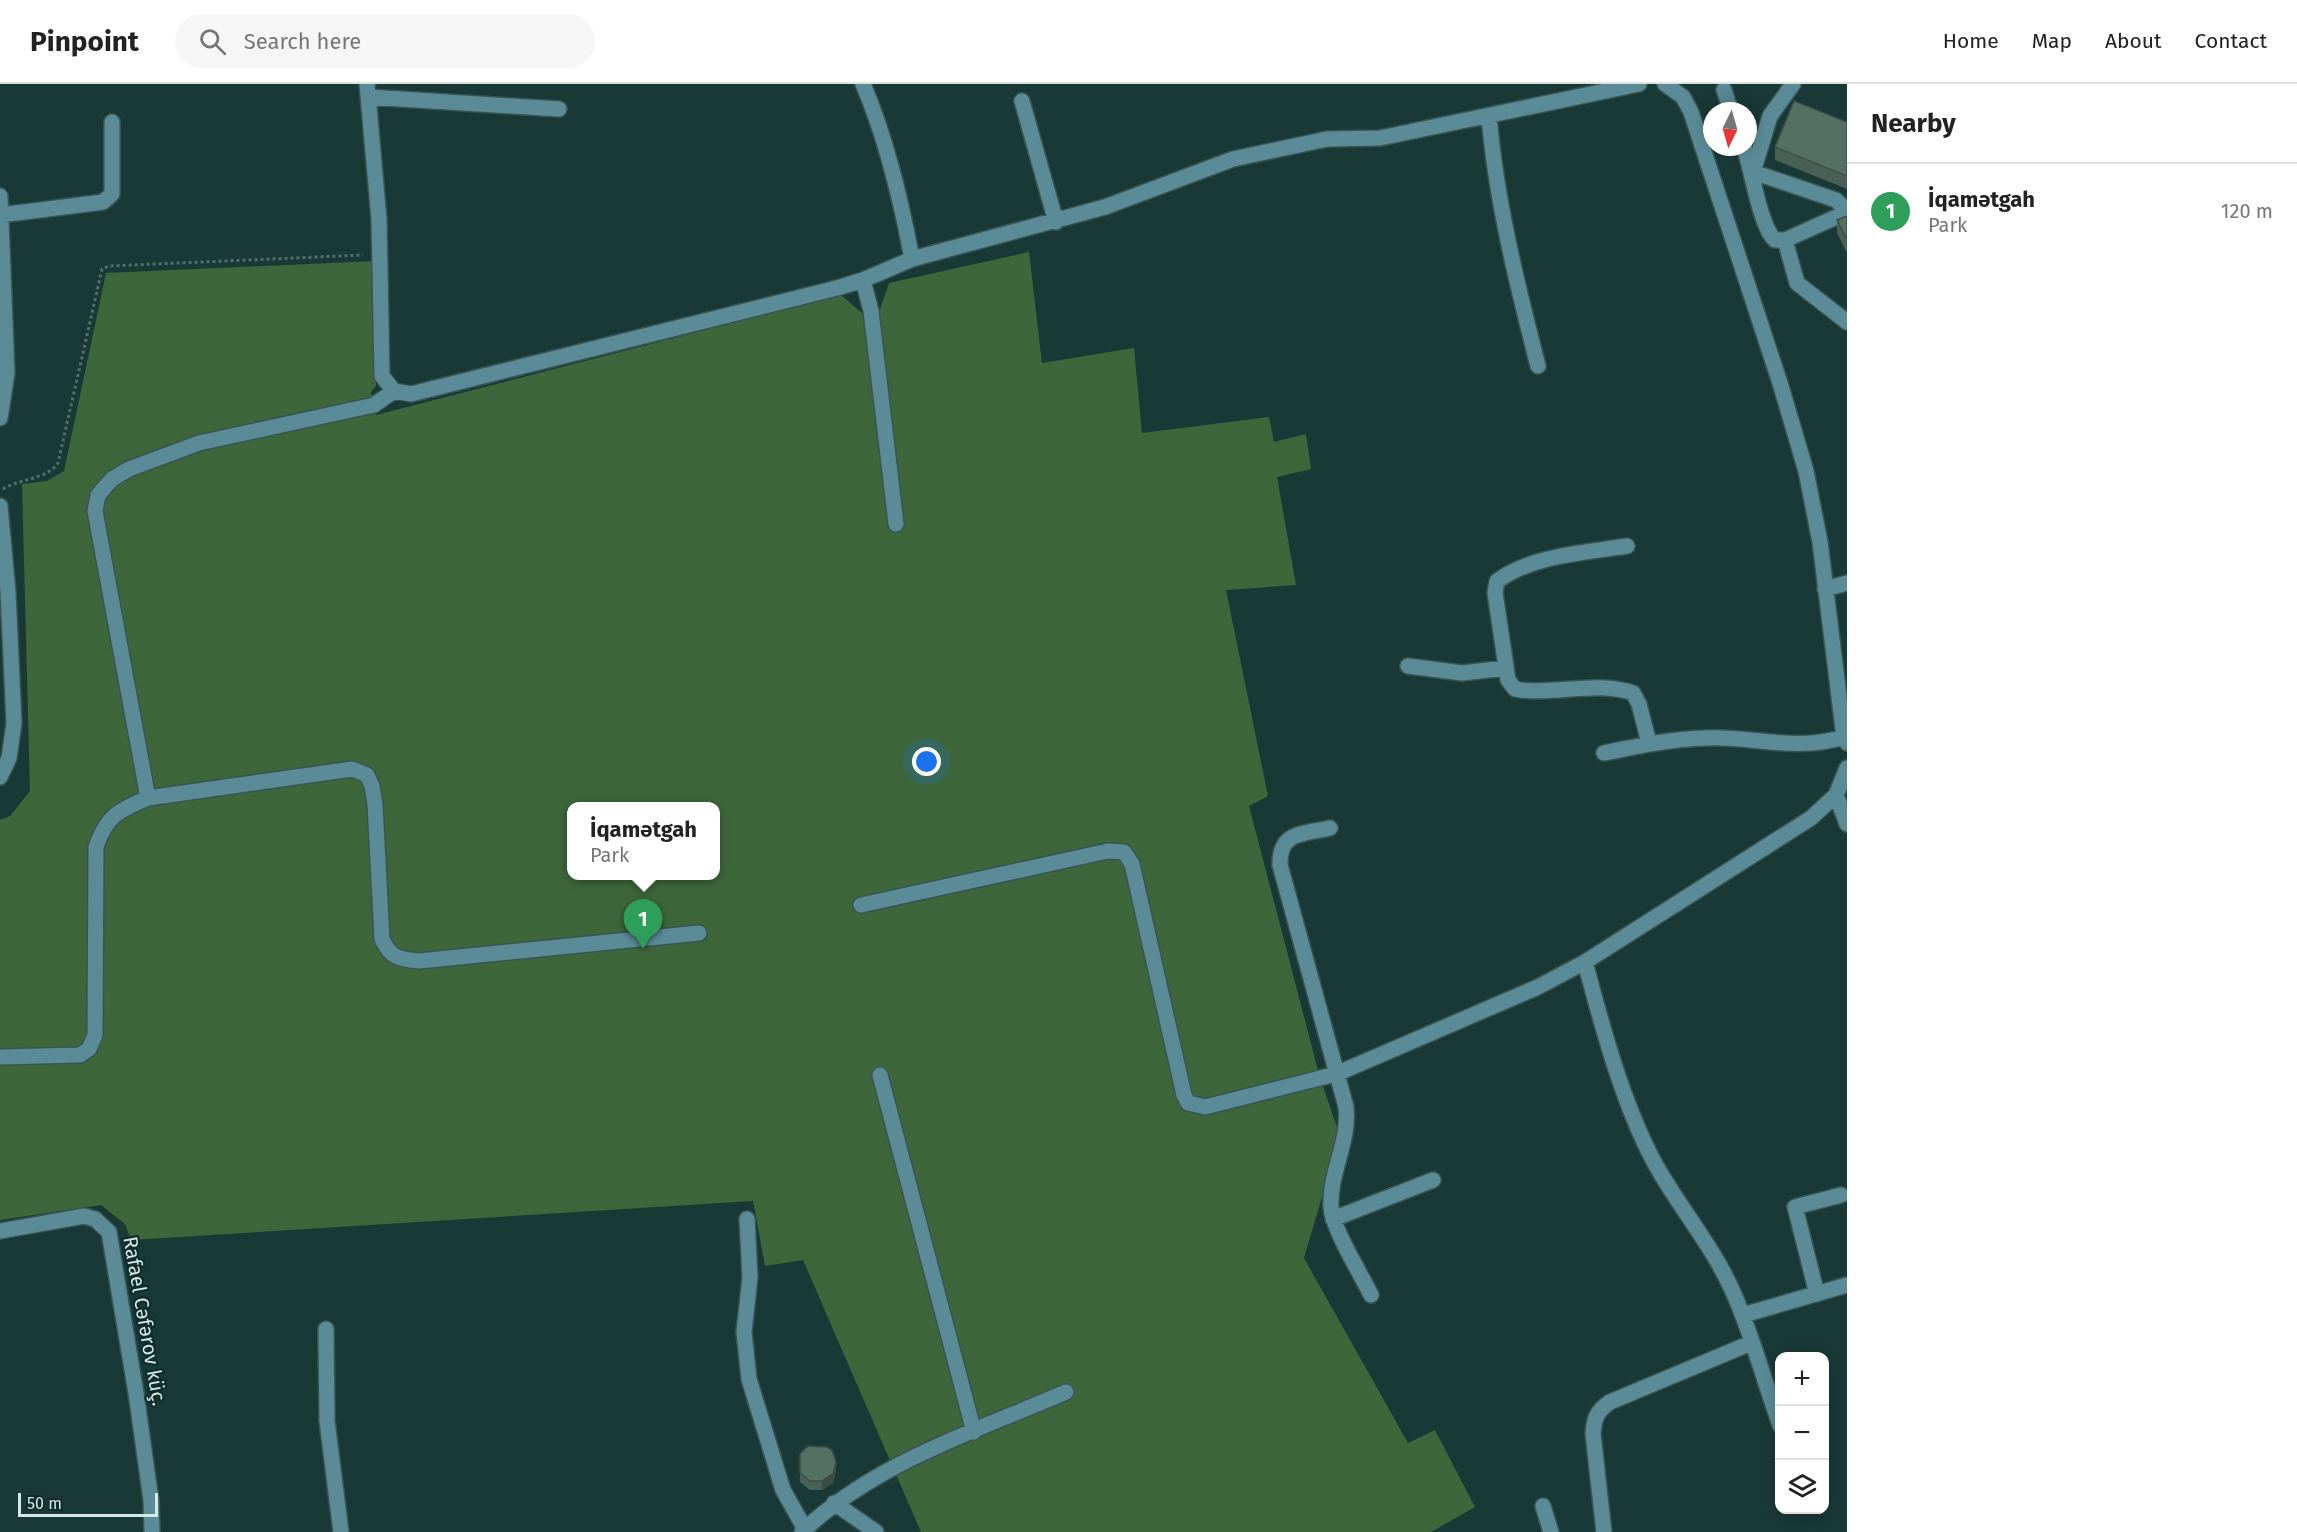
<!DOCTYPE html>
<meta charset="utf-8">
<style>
body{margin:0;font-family:"Fira Sans",sans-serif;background:#f6f6f6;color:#222}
.controls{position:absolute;right:18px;bottom:18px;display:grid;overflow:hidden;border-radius:12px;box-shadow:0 3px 15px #0003}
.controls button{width:54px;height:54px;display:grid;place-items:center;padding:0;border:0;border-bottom:2px solid #e0e0e0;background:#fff;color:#222;font:30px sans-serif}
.compass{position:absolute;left:1703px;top:18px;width:54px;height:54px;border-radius:50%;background:#fff;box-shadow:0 3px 15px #0003;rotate:185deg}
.scale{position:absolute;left:18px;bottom:15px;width:140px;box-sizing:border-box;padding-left:6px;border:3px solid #d6e8e6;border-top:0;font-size:16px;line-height:21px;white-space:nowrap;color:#d6e8e6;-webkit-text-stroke:4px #0e2e2d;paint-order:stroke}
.you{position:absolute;left:927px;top:678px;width:21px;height:21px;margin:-15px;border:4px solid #fff;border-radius:50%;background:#1a73e8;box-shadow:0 0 0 9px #1a73e833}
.badge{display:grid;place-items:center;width:39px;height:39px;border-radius:50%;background:#0f766e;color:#fff;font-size:20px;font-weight:700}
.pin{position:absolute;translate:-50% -50px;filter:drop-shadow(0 2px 3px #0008)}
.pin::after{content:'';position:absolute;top:32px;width:21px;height:18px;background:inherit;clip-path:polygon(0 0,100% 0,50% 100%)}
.popup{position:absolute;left:567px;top:718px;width:153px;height:78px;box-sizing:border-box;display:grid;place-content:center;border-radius:12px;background:#fff;filter:drop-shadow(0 2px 4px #0005);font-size:20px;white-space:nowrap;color:#767676}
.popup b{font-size:22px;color:#222}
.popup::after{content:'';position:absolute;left:50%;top:100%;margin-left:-12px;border:12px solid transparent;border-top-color:#fff}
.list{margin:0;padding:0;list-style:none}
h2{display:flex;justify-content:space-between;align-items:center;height:78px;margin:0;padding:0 24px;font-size:26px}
h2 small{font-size:20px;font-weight:400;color:#767676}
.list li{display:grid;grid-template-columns:39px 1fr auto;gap:18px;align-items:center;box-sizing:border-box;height:96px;padding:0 24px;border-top:2px solid #e0e0e0}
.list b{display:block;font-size:22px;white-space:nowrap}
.list p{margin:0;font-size:20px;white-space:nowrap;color:#767676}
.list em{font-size:20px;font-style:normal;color:#767676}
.icon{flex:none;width:33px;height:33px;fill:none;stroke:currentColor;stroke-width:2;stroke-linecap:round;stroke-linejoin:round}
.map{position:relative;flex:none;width:1847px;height:1448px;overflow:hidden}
header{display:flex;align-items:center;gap:36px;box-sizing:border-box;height:84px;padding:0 30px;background:#fff;border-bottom:2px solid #e0e0e0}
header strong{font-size:28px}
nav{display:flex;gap:33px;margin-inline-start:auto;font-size:21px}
.search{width:420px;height:54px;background:#f6f6f6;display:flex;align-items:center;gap:15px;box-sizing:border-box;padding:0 21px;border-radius:33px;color:#767676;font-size:22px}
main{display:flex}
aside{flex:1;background:#fff}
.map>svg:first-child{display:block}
.green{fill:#3e663b;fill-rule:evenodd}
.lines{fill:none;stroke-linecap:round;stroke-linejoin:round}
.minor-casing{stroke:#375553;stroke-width:18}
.path{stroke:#526e6c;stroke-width:3;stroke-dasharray:3 3;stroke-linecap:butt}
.minor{stroke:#5a8b96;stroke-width:15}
.wall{fill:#486055}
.shaded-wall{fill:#3b4e45}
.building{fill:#547063;stroke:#3b4e45;stroke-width:1.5}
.labels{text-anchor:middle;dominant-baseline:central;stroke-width:4.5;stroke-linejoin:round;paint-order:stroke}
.street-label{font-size:20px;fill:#d6e8e6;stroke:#0e2e2d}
</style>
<header>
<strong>Pinpoint</strong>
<div class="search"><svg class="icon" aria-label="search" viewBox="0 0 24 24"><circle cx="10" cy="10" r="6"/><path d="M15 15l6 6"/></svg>Search here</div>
<nav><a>Home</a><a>Map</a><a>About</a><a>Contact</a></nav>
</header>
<main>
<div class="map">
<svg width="1847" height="1448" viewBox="0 0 1847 1448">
<rect width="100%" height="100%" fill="#193937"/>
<!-- green -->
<path class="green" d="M1029 168 1042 279 1134 264 1142 349 1269 333 1274 358 1306 350 1311 385 1277 393 1296 501 1226 506 1268 712 1249 722 1320 994 1340 1052 1304 1174 1408 1359 1435 1346 1475 1423 1431 1448H921L803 1176 765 1182 753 1117 131 1156 125 1140 101 1121 0 1136V736L10 732 30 707 22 400 47 397 64 387 106 189 375 177 376 302 371 308 376 331 841 211 862 229 880 225 889 199ZM571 722H715V792H571Z"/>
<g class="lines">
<!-- minor casing -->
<g class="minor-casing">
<path id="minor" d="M367 0 379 135 382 292 394 307 411 310 837 204 863 196 912 175 1105 123 1233 75 1327 55 1380 54 1639 0
M863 0C887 56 901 116 912 175
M1665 0 1683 13 1691 28 1780 299 1806 387 1820 458 1844 653 1847 659
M1724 6 1731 27
M369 13 559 25
M1022 17 1056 138
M1489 32C1496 116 1517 200 1538 282
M1744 63C1752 86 1760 143 1775 156H1785L1843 130V123L1836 116 1753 88
M1753 88 1770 32 1793 0
M0 112 7 289 0 334
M0 131 103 118 112 110V38
M1785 156 1797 199 1847 238
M863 196 871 227 896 440
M0 422 8 508 14 639 9 674 0 693
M1627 462C1584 469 1533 471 1497 497L1495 509 1508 596 1515 605C1553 612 1596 596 1633 609L1639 620 1649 659
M1825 505 1847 499
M1408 582 1462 589 1506 584
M1604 669C1638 662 1671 655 1706 654 1755 652 1795 668 1844 653
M1836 711 1847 740
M148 714 352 685 367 691 372 702 375 720 382 855C391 874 398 875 419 877L699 849
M1330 744C1304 750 1279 747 1280 781L1346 1023C1350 1057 1329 1089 1331 1123 1332 1144 1361 1190 1371 1211
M861 821 1108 767 1124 768 1132 780 1184 1011 1188 1019 1205 1023 1336 990 1538 903 1585 878 1811 734 1836 711 1847 684
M1585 878C1602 942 1622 1017 1653 1076 1677 1121 1712 1160 1733 1208 1752 1250 1764 1297 1780 1341
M0 973 80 971 89 965 95 951 96 763C106 732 119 726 148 714L95 427 98 411 112 395 129 385 199 359 374 321 394 307
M880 991 974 1348
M747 1135 750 1193 744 1248 749 1295 783 1406 805 1445
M1333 1135 1433 1096
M0 1147 84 1132 95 1135 109 1148 136 1309 151 1416 152 1448
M1817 1210 1795 1123 1841 1111
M1743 1231 1847 1201
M326 1245 327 1337 341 1448
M834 1419 876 1448
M1543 1422 1551 1448
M802 1448C874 1379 976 1347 1066 1308
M1604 1448 1593 1350C1594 1334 1597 1327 1610 1318L1751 1259"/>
</g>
<!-- path -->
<path class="path" d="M3 405C19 395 48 395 58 379L102 185 109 182 363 171"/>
<!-- minor -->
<use href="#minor" class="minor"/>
</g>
<!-- wall -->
<path class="wall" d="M1847 38V105L1775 76V63Z
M1847 132V169L1837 149V136Z
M800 1370 836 1387 833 1399 822 1406H810L800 1398Z"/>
<!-- shaded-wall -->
<path class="shaded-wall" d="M836 1378V1387L833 1399 822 1406V1397Z"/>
<!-- building -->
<path class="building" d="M1794 17 1847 38V92L1775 63Z
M1847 132V156L1837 136Z
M808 1362 827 1363 832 1366 836 1378 833 1390 822 1397H810L800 1389V1370Z"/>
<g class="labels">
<!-- street labels -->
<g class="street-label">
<text transform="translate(145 1237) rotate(80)">Rafael Cəfərov küç.</text>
</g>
</g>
</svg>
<div class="controls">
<button>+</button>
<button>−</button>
<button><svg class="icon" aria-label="layers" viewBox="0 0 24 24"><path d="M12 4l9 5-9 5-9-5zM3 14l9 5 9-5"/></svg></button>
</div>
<svg class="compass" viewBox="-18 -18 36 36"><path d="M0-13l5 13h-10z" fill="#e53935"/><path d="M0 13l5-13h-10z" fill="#767676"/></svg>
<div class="scale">50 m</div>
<div class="you"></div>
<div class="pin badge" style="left:643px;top:865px;background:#2e9e5b">1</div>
<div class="popup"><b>İqamətgah</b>Park</div>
</div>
<aside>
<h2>Nearby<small></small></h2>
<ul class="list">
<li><span class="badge" style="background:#2e9e5b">1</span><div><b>İqamətgah</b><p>Park</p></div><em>120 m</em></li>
</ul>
</aside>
</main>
